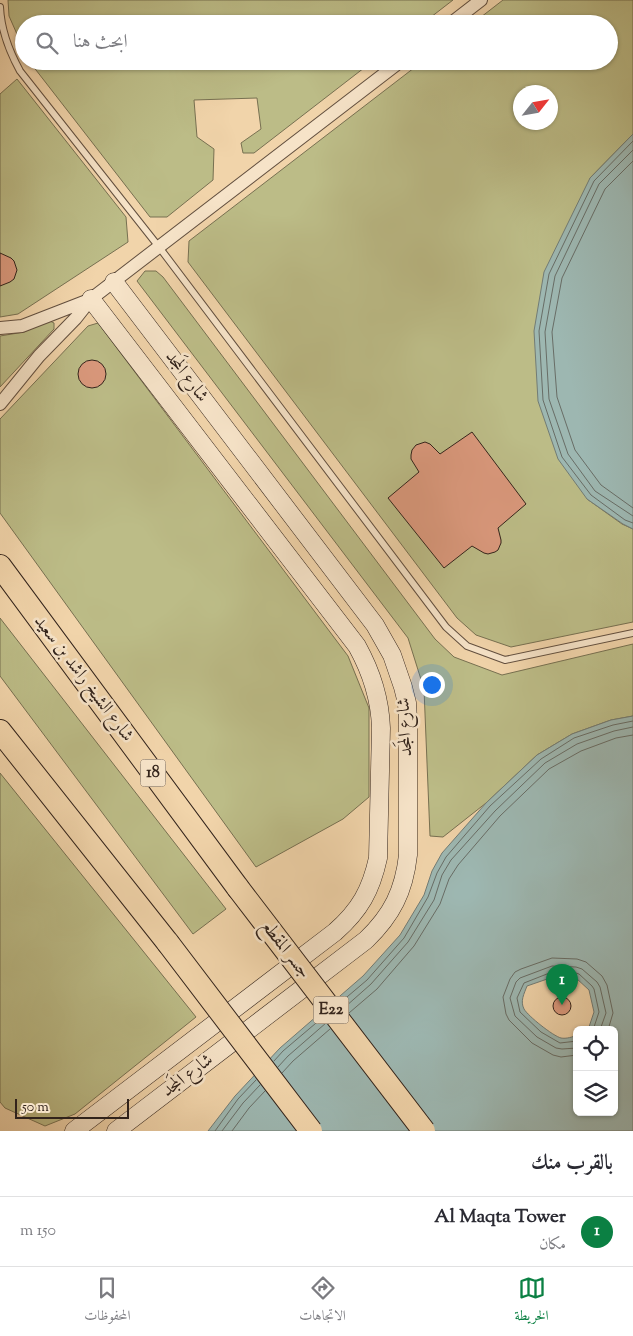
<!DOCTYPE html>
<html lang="ar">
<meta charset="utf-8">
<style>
body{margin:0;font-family:"Sorts Mill Goudy",Amiri,serif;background:#f7f7f7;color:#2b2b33;direction:rtl}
.controls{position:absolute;right:15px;bottom:15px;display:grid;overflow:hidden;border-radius:8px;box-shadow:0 1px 4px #0004}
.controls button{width:45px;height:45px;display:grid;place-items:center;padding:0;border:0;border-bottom:1px solid #e1e1e2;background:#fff;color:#2b2b33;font:25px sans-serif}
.compass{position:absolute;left:513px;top:85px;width:45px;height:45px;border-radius:50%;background:#fff;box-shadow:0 1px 4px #0004;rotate:59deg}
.scale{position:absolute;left:15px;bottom:12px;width:114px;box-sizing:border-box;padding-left:5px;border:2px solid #32231b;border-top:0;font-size:14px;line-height:18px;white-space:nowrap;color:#32231b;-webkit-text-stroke:4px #f6e3c8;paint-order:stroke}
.you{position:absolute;left:431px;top:684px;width:18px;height:18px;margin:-12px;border:4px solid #fff;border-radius:50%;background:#1a73e8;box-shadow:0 0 0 8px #1a73e833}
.badge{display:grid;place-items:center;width:32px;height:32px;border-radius:50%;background:#0b8043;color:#fff;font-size:16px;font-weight:700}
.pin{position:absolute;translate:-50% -41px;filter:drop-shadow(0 1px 2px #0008)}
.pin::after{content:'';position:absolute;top:26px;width:18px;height:15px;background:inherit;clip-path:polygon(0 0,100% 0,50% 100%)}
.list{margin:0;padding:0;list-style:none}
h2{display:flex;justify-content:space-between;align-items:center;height:65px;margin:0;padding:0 20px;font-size:21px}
h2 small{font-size:16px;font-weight:400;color:#7c7c81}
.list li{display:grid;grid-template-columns:32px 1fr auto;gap:15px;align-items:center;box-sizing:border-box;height:70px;padding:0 20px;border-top:1px solid #e1e1e2}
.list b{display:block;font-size:19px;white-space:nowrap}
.list p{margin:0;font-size:16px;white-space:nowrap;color:#7c7c81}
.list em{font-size:16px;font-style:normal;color:#7c7c81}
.icon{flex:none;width:28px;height:28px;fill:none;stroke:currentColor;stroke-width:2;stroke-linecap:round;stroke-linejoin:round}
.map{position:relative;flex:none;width:633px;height:1131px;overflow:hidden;direction:ltr}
.search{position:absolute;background:#fff;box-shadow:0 1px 4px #0004;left:15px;right:15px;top:15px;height:55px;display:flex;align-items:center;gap:12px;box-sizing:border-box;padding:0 18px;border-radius:28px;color:#7c7c81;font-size:19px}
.sheet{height:135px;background:#fff}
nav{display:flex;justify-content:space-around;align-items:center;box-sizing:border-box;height:70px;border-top:1px solid #e1e1e2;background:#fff;font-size:14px;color:#7c7c81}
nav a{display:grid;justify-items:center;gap:2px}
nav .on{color:#0b8043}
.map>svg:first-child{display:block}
.green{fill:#bcbc87;stroke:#777051;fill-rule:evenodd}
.water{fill:#9db7b1;stroke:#727c75;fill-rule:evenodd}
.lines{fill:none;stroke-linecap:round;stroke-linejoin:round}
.shore{stroke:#686d66;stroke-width:1}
.building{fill:#db997d;stroke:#32231b}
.lane-casing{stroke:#624f3f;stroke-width:8}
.street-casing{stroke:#624f3f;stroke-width:14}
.secondary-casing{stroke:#32231b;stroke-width:19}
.highway-casing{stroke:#32231b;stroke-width:24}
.lane{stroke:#f6e3c8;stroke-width:6}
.street{stroke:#f6e3c8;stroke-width:12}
.secondary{stroke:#f6e3c8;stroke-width:18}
.highway{stroke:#f1d4aa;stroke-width:22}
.highway-bridge-casing{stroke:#32231b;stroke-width:24;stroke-linecap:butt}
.highway-bridge{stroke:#f1d4aa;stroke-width:22}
.labels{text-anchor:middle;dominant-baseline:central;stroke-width:5;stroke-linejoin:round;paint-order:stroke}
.shield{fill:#f6e3c8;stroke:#6d5d4f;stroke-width:1}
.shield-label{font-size:16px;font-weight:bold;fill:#32231b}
.street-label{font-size:18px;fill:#32231b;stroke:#f6e3c8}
</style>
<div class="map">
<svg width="633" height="1131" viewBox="0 0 633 1131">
<rect width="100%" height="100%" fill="#f1d4aa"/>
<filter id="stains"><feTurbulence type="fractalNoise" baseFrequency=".004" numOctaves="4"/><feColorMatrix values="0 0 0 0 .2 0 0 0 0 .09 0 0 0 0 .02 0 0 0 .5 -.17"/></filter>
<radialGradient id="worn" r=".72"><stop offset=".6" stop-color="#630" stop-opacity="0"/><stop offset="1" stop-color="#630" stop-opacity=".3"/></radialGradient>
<!-- green -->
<path class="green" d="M8 0H453L422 24H24V50L9 16Z
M503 0H633V134L590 178 587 499 622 524 633 529V622L511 647 476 635 457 618 188 262 189 241 423 61H609V24H472ZM520 92H550V122H520Z
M29 61H373L254 153H243L241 143 261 129 257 98 194 100 197 137 214 149 213 180 167 217H150Z
M17 79 126 217 128 242 18 314 0 317V94Z
M145 271H156L163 277 435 639 454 657 502 675 633 644V716L611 720 572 734 537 755 486 803 443 837 430 836 424 689 408 638 137 281Z
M48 320 54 323V329L0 387V336L24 332Z
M98 323 348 656 369 708V797L343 819 256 867 0 513V419L88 326Z
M0 618 226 909 193 934 0 676Z
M0 773 196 1017 75 1114 45 1126 5 1108 0 1102Z"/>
<!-- water -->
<path class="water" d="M633 134V529L623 524 587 499 558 459 538 401 534 331 544 272 590 178Z
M633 716V1131H208L235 1096 280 1048 363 976 400 935 424 895 432 871 442 853 486 803 537 755 572 734 611 720ZM553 977 576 978 589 990 594 1012 589 1027 584 1030H614V1112H577V1035C573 1037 566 1039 561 1038 553 1036 528 1016 524 1009 520 1001 524 994 527 986Z"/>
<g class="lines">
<!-- shore -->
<path class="shore" d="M633 141 594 181 549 274 539 331 543 400 562 457 591 495 625 520 633 523
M633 150 599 184 555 276 545 332 549 399 568 454 595 491 633 516
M633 161 605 189 562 278 552 332 557 397 575 450 601 485 633 508
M341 1002 367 980 404 938 428 897 437 873 446 857 490 806 541 759 574 738 613 725 633 721
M345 1007 371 984 408 942 434 900 442 875 451 860 495 811 545 763 577 744 614 731 633 727
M349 1013 377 989 414 946 440 904 449 879 458 865 500 816 549 769 581 751 616 738 633 735
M577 1041 560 1043 541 1032 520 1012 517 998 524 983 552 972 576 973 579 974 592 986 594 989 599 1012 593 1030
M577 1048 562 1049 556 1048 537 1037 515 1016 510 998 516 982 520 978 552 966 576 967 582 969 597 982 600 987 606 1013 600 1030
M577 1055 561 1057 553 1055 532 1043 509 1020 506 1014 503 997 510 979 515 972 521 969 552 958 577 959 586 962 602 976 607 985 613 1013 608 1030
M274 1061 283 1051 322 1018
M278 1067 288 1056 326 1023
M282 1073 293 1061 330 1029
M215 1131 238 1099 256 1080
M222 1131 243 1103 260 1085
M232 1131 249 1108 265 1091"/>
</g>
<!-- building -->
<path class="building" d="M0 253 11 258 14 261 17 270 14 279 10 282 0 286Z
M78 374a14 14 0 1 1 28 0a14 14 0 1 1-28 0Z
M472 432 526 504 498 528 501 540V543L498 550 495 552 488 554 484 553 472 546 444 568 388 498 419 472 411 459V455L412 450 416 445 425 442 430 444 440 454Z
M553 1006a9 9 0 1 1 18 0a9 9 0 1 1-18 0Z"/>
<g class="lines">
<!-- lane casing -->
<g class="lane-casing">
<path id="lane" d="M0 7C1 30 9 51 20 71L159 247 446 627 467 646 505 660 633 633"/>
</g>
<!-- street casing -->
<g class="street-casing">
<path id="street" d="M450 24 481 0
M0 328 22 326 89 300
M0 404 39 356 76 318 91 299 401 61"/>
</g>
<!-- secondary casing -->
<g class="secondary-casing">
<path id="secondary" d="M114 282 375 625 392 655 403 687 407 703 408 720V855C404 891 392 915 366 940L116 1131
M74 1131 335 932C360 910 371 890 378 858L381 728C380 698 372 673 357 646L91 299"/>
</g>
<!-- highway casing -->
<g class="highway-casing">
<path id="highway" d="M0 566 238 888
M0 731 168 943"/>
</g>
<!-- lane -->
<use href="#lane" class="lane"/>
<!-- street -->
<use href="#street" class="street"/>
<!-- secondary -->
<use href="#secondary" class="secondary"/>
<!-- highway -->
<use href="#highway" class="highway"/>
<!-- highway-bridge casing -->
<g class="highway-bridge-casing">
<path id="highway-bridge" d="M238 888 424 1131
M168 943 311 1131"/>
</g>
<!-- highway-bridge -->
<use href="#highway-bridge" class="highway-bridge"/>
</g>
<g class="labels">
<!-- shield labels -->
<g class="shield">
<rect x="140.5" y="759.5" width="25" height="27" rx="4"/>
<rect x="313.5" y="996.5" width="35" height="27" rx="4"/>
</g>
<g class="shield-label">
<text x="153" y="773">18</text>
<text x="331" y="1010">E22</text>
</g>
<!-- street labels -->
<g class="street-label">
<text transform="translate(186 377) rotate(53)">شارع المَجد</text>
<text transform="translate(83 679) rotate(53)">شارع الشيخ راشد بن سعيد</text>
<text transform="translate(406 727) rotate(-93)">شارع المَجد</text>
<text transform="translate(285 950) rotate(52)">جسر المقطع</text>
<text transform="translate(188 1076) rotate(-37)">شارع المَجد</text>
</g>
</g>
<rect width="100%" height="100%" filter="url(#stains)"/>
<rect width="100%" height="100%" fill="url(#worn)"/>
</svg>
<div class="controls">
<button><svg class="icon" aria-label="locate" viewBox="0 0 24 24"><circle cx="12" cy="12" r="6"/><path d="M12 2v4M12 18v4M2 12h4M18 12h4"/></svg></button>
<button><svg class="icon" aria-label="layers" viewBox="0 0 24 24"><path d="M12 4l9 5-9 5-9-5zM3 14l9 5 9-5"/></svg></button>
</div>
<svg class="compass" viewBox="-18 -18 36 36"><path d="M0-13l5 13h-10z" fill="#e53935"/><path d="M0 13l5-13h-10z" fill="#7c7c81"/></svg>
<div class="scale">50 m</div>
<div class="you"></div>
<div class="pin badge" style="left:562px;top:1005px">1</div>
<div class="search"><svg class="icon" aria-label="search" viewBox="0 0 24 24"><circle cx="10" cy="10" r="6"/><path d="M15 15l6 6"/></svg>ابحث هنا</div>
</div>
<section class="sheet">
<h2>بالقرب منك<small></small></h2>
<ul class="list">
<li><span class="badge">1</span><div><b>Al Maqta Tower</b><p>مكان</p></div><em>150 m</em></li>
</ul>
</section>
<nav>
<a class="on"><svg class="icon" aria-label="map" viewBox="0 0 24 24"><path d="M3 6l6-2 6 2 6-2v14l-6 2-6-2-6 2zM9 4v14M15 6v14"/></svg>الخريطة</a>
<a><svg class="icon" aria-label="directions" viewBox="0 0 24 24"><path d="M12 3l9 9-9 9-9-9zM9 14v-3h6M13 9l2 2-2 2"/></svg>الاتجاهات</a>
<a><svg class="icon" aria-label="saved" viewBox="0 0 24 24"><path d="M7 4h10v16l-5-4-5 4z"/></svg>المحفوظات</a>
</nav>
